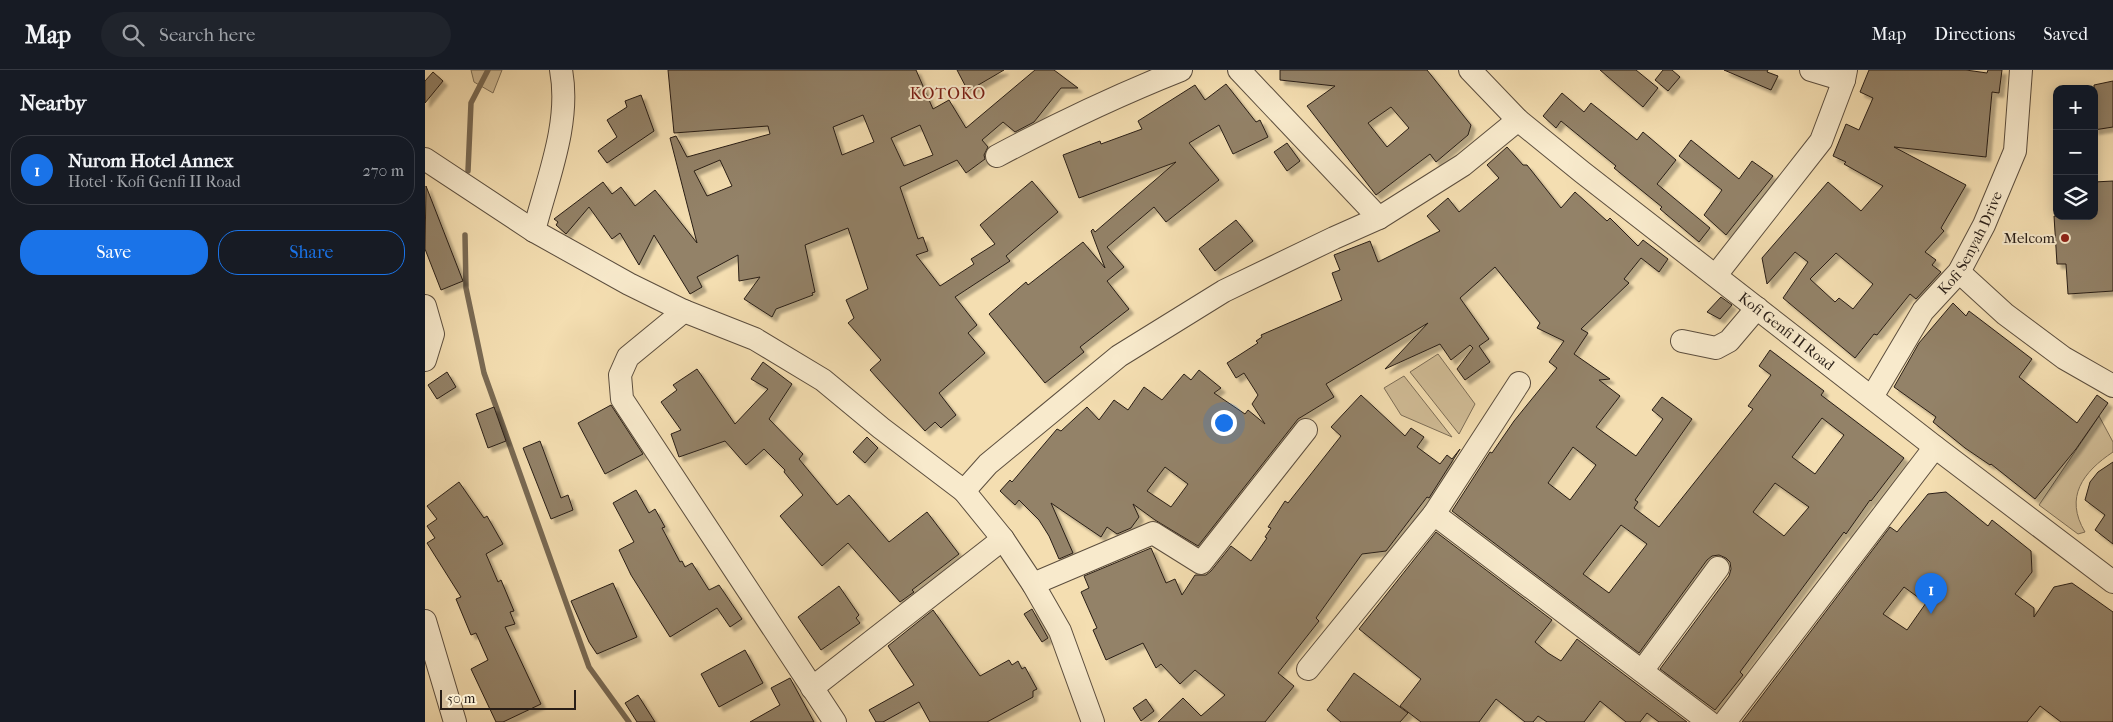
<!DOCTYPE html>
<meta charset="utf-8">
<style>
body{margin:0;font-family:"IM FELL French Canon",serif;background:#20242c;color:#f1f3f6}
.controls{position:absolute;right:15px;top:15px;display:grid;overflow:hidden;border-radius:10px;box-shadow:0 2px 12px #0003}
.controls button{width:45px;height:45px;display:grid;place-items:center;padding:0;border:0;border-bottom:1px solid #363941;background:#171b24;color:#f1f3f6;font:25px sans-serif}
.scale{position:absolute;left:15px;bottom:12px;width:136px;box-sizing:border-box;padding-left:5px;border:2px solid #291e17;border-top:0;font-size:14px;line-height:18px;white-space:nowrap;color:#291e17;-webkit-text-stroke:4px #f8eacc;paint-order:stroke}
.you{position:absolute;left:798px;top:352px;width:18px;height:18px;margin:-12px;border:4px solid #fff;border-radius:50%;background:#1a73e8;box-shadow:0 0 0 8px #1a73e833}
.badge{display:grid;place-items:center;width:32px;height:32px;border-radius:50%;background:#1a73e8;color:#fff;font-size:16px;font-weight:700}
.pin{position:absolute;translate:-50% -41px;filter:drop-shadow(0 1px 2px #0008)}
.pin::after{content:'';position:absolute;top:26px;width:18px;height:15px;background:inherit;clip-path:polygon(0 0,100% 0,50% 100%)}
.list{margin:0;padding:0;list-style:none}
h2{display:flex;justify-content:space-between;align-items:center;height:65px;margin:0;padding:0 20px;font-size:21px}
h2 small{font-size:16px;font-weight:400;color:#9ea1a6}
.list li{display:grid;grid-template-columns:32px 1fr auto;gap:15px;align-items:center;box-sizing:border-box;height:70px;margin:0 10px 10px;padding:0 10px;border:1px solid #363941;border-radius:20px}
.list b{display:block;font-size:19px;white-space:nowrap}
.list p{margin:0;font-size:16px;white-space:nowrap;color:#9ea1a6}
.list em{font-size:16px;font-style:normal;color:#9ea1a6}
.actions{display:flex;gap:10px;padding:15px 20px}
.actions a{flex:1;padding:11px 0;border:1px solid #1a73e8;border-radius:20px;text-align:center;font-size:18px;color:#1a73e8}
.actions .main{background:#1a73e8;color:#fff}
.icon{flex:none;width:28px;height:28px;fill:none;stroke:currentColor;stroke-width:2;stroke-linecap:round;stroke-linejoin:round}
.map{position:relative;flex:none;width:1688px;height:652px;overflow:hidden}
header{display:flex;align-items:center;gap:30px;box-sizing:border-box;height:70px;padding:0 25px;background:#171b24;border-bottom:1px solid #363941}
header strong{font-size:24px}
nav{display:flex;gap:28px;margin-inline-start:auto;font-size:18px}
.search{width:350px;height:45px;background:#20242c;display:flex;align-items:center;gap:12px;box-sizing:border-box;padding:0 18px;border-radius:28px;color:#9ea1a6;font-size:19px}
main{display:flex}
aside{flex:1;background:#171b24}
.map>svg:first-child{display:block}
.green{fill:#d1bd97;stroke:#7d6e57}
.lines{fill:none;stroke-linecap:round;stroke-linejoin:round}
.stream{stroke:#796a54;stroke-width:5.5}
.building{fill:#938267;stroke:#291e17;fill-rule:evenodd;filter:url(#shadow)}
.minor-casing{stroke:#5c4e3e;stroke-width:24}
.minor{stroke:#f8eacc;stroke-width:22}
.poi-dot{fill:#8f2418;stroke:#f8eacc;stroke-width:2}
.labels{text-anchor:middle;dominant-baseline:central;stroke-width:4;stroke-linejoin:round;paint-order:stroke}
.poi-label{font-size:15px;fill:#291e17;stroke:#f8eacc;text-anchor:end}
.street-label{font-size:15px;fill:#291e17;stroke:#f8eacc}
.neighbourhood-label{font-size:16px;letter-spacing:1px;fill:#7a1f14;stroke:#f8eacc}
</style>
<header>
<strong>Map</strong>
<div class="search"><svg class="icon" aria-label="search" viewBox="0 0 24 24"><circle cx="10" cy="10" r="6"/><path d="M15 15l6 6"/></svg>Search here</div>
<nav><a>Map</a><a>Directions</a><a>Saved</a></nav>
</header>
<main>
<aside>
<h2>Nearby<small></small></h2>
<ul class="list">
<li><span class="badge">1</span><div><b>Nurom Hotel Annex</b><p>Hotel · Kofi Genfi II Road</p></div><em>270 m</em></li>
</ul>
<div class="actions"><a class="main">Save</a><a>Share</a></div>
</aside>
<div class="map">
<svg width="1688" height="652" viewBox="0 0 1688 652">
<defs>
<filter id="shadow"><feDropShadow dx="4.5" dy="4.5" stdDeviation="1" flood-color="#0004"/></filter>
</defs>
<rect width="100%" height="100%" fill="#f4deb1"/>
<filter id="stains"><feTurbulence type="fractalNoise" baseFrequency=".004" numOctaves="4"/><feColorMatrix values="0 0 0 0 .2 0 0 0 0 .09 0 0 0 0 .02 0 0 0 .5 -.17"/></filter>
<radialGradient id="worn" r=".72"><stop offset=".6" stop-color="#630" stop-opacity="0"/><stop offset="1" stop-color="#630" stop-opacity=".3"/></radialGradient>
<!-- green -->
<path class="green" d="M46 0H77L68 23 49 12Z
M1013 284 1050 334 1034 364 985 302Z
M979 306 1027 367 976 345 959 318Z
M1674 346 1688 372V382C1658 402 1639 427 1660 462L1653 464 1614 435Z"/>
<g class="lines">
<!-- stream -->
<path class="stream" d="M43 101 46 33 63 0
M40 165 41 218 59 303 164 597 204 652"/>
</g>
<!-- building -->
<path class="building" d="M243 0H491L508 39 524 30 541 58 610 0H629L653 18H636L609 52 590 62 578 52 557 70 563 77 559 85 560 89 541 103 532 90 475 117 493 169 498 167 503 181 491 185 515 216 549 194 546 189 570 174 555 155 607 111 633 142 581 186 585 191 530 227 552 255 543 263 560 283 514 323 531 345 516 358 510 352 500 361 445 300 456 290 423 253 429 248 421 230 443 219 423 158 380 175 390 222 387 223 388 225 351 239 347 247 319 229 335 207 314 211 313 185 272 207 277 217 265 224 229 165 214 195 195 163 187 169 164 137 141 164 131 155 133 152 129 149 178 112 187 124 196 117 210 136 230 120 272 173 245 68 251 66 262 87 345 64 343 56 249 63ZM438 45 449 72 417 85 408 57ZM495 55 508 85 479 96 466 68ZM295 90 307 116 282 126 269 101Z
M532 0H579L543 21Z
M855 0H1002L1046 55 1043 65 1011 92 1005 84 951 125 882 36 910 16 855 10ZM966 37 984 58 962 77 943 53Z
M1175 0H1211L1233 18 1218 37Z
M1238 0H1247L1255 7 1243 21 1230 10Z
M1299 0H1343L1342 2 1353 6 1346 20Z
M1444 0H1541L1562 3 1563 0H1577L1574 23 1567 22 1561 87 1469 77 1541 115 1516 158 1519 161 1500 182 1511 190 1507 195 1516 202 1491 229 1485 224 1452 265 1449 264 1430 288 1358 228 1383 192 1370 182 1342 214 1337 188 1403 112 1436 141 1458 116 1419 94 1421 92 1408 86 1421 54 1434 60 1448 28 1435 22ZM1411 183 1448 214 1428 239 1414 228 1410 232 1385 209Z
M8 2 18 11 0 33V11Z
M1688 11V57L1669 60V15Z
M801 14 831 52 835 50 843 67 808 84 794 55 764 73 794 110 741 152 729 137 682 177 699 197 682 211 704 239 655 277 659 282 620 313 564 244 601 212 603 215 658 172 680 198 666 161 668 159 670 162 751 92 654 128 638 85 675 71 676 74 717 59 713 51 770 15 780 30Z
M1137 23 1159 42 1166 33 1212 70 1218 62 1251 90 1232 114 1285 158 1274 172 1235 139 1237 137 1189 98 1191 96 1136 51 1131 58 1118 46Z
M216 25 229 61 182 93 173 81 192 67 182 50 202 37 200 31Z
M1266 70 1314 109 1327 91 1348 106 1301 165 1279 145 1297 120 1254 86Z
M862 73 875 91 862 101 849 82Z
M1082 77 1098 95H1102L1136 138 1150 122 1182 151 1185 148 1213 176 1218 170 1243 189 1234 202 1216 188 1199 209 1204 213 1156 259 1163 263 1149 284 1185 309 1174 310 1195 326 1171 357 1211 386 1238 349 1227 340 1237 327 1267 349 1210 430 1213 432 1209 438 1234 457 1328 339 1323 336 1346 305 1334 296 1345 280 1399 321 1396 325 1479 388 1446 431 1445 430 1421 464 1419 462 1315 602 1318 605 1290 640 1235 599 1304 506 1306 499 1305 492 1301 488 1294 485 1287 486 1282 490 1214 583 1027 441 1065 382 1067 383 1089 351 1132 298 1124 292 1139 271 1112 258 1115 253 1070 197 1035 228 1064 269 1054 276 1065 292 1040 310 1032 299 1048 278 1045 275 1026 290 1015 274 960 299 1003 253 901 314 909 327 873 349 773 476 730 450 708 434 714 447 706 458 692 464 682 457 676 467 626 433 648 483 634 489 624 466 614 450 594 430 590 435 575 421 585 410 587 412 632 359 636 361 662 337 674 350 689 330 703 340 719 317 737 330 759 304 766 310 774 300 796 318 789 323 820 344 823 340 840 354 827 334 833 325 819 303 811 308 802 293 833 273 831 271 837 267 836 265 917 230 907 203 915 200 909 185 945 171 953 192 1015 161 1002 146 1023 128 1034 142 1074 108 1062 95ZM1397 348 1419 365 1390 404 1367 387ZM1148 377 1171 395 1145 430 1123 413ZM740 397 763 414 746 437 722 421ZM1350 413 1384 437 1359 466 1328 442ZM1196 455 1222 474 1184 523 1158 504Z
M1688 111V221L1643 224 1641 194H1632L1629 146H1669V112Z
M1 116 38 211 16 220 0 179Z
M811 150 828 171 790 201 774 179Z
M1296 227 1307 235 1295 249 1282 242Z
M1528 233 1541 246 1544 241 1607 289 1594 307 1652 353 1672 325 1683 333 1651 379 1610 429 1566 394 1565 395 1540 378 1508 352 1511 347 1469 317 1494 273Z
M338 292 367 314 344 349 378 384 374 389 412 435 424 425 464 472 502 442 534 484 487 520 489 522 475 532 423 473 397 496 355 446 378 425 359 402 360 400 339 379 321 395 300 371 254 387 246 364 256 360 236 332 252 320 248 315 272 299 310 354 343 319 326 309Z
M22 302 31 317 12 329 3 315Z
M936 325 980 366 986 358 999 367 992 377 1015 394 1022 385 1027 389 1035 379 1004 428 1002 427 961 481 937 484 891 548 894 551 853 603 869 616 840 652H733L758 628 776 646 800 625 770 600 755 614 736 594 731 598 718 573 681 590 668 560 672 558 656 522 664 518 659 506 726 478 741 513 750 509 757 525 770 505H781L786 501 806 476 826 491 842 468 840 467 846 458 843 457 860 431 863 433 916 366 906 357Z
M186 335 218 384 180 404 153 353Z
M69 337 81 371 63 378 51 344Z
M442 367 453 378 440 393 428 382Z
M115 371 136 428 143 425 148 440 126 449 98 378Z
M1688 392V474L1670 460 1680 445 1660 430 1665 412 1673 402Z
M34 412 59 448 62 446 78 474 61 484 73 512 76 510 89 541 85 542 90 554 80 557 116 634 78 652H71L46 599 63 590 51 563 46 565 31 529 36 527 2 473 10 468 2 456 12 449 2 436Z
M211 420 224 443 230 439 240 457 237 458 255 492 257 491 260 497 267 493 284 520 294 515 317 549 305 557 292 538 245 567 206 505 194 480 209 472 188 433Z
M1521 422 1563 456 1567 450 1606 481 1607 502 1590 524 1609 538V547L1629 517 1647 513 1688 542V652H1636L1615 636 1602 652H1317L1465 457 1472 462 1503 424ZM1479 517 1501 533 1482 560 1458 544Z
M1011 462 1127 550 1110 572 1123 583 1136 591 1152 569 1262 652H1234L1222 643 1215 652H1201L1175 631 1159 652H1122L1113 646 1108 652H1100L1071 629 1054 652H996L975 636 996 609 934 559Z
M188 513 212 567 172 584 164 572 146 531Z
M414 516 434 545 431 548 435 553 396 580 373 547Z
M607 539 623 568 617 572 599 544Z
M508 540 555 606 584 590 587 595 593 591 597 599 600 597 612 619 608 621V627L562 652H505L494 632 458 652H451L444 640 489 615 463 576Z
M320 580 338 613 294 637 276 604Z
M929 603 983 643 975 652H916L902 640Z
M365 608 389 652H325L355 635 346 618Z
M213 625 230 652H212L200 633Z
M721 629 729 641 716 651 708 638Z"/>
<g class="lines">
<!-- minor casing -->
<g class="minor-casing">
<g id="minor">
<path d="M814 0 954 148"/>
<path id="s1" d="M1045 0 1093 50 1157 102 1510 377 1688 512"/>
<path d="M1386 0 1419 10"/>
<path d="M572 86C632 54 693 25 756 0"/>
<path d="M0 89 109 161 204 214 259 241 330 269 398 310 456 358 539 421 563 394 694 286 799 221 909 168 954 148 1038 95 1093 50"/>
<path d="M109 161C122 110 146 53 136 0"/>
<path d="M1534 202 1580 244 1639 288 1688 316"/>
<path d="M1291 205 1396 71 1419 10 1421 0"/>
<path d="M0 236 8 264 0 290"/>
<path d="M259 241 203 287 195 305 197 329 410 652"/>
<path d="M1257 271 1291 278 1304 271 1332 238"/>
<path id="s2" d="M1447 327 1498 241 1534 202 1559 155 1590 81 1596 0"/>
<path d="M539 421 578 469 608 514 635 561 668 652"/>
<path d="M1009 444 1094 313"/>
<path d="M608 514 728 463 776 493 881 360"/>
<path d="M0 551 30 652"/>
<path d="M883 599 1009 444 1284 652"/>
<path d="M1217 601 1293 498"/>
<path d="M387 618 578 469"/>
<path d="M1300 652 1510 377"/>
</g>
</g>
<!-- minor -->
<use href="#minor" class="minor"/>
</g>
<!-- markers -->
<circle class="poi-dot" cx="1640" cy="168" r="5"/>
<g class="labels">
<!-- poi labels -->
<g class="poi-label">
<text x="1630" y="168">Melcom</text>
</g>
<!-- street labels -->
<g class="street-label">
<text stroke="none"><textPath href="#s2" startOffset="184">Kofi Senyah Drive</textPath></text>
<text stroke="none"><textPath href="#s1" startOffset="411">Kofi Genfi II Road</textPath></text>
</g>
<!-- neighbourhood labels -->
<g class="neighbourhood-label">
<text x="523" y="23">KOTOKO</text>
</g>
</g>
<rect width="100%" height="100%" filter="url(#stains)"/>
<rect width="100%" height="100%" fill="url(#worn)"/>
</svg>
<div class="controls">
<button>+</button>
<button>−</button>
<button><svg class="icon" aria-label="layers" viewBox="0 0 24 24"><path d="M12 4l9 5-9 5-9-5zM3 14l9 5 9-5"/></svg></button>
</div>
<div class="scale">50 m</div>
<div class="you"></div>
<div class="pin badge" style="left:1506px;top:544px">1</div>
</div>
</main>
